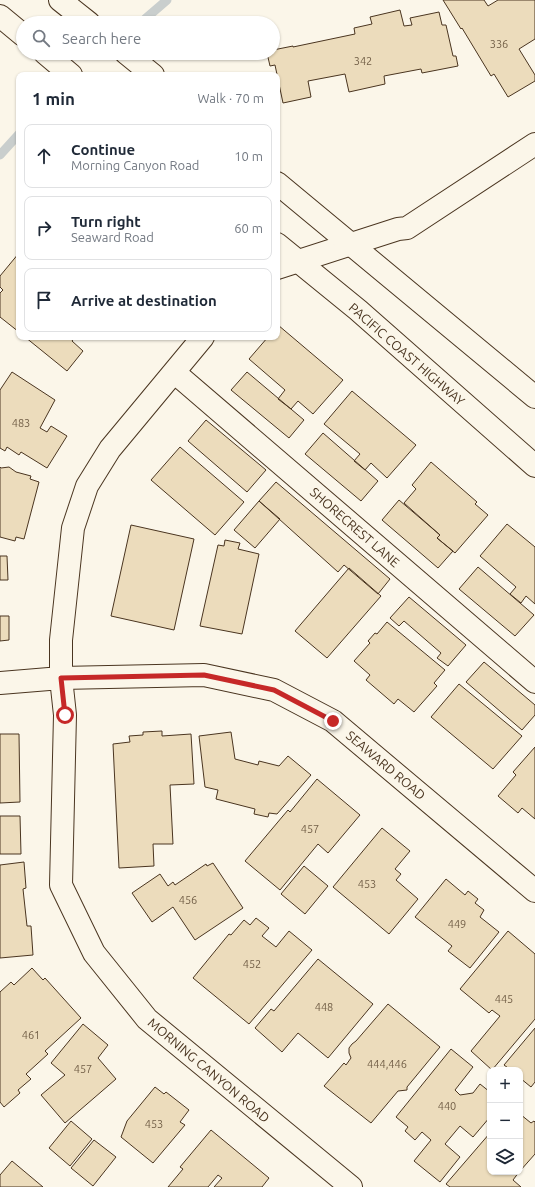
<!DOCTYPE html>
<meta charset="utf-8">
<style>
body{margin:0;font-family:Ubuntu,sans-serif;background:#f6f6f7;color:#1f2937}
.controls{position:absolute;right:12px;bottom:12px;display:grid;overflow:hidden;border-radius:8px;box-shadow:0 1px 3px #0004}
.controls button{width:36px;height:36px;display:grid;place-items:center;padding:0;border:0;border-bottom:1px solid #e0e1e3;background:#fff;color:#1f2937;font:20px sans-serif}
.stop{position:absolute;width:12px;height:12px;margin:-9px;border:3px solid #c62828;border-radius:50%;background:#fff}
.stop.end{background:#c62828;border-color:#fff;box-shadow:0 1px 4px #0008}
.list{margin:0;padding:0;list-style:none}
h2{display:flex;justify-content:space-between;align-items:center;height:52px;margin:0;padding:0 16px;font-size:17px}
h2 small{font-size:13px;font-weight:400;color:#747a83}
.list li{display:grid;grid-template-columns:26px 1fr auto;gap:12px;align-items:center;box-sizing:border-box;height:64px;margin:0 8px 8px;padding:0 8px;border:1px solid #e0e1e3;border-radius:8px}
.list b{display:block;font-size:15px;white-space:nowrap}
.list p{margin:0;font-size:13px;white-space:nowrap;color:#747a83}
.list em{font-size:13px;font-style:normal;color:#747a83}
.icon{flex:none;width:22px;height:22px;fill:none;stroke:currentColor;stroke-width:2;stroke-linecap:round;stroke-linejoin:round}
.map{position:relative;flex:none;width:535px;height:1187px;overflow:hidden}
.search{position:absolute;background:#fff;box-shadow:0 1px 3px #0004;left:16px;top:16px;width:264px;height:44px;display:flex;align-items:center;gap:10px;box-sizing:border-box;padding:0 14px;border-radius:22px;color:#747a83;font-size:15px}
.panel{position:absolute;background:#fff;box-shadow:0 1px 3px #0004;left:16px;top:72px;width:264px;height:268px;border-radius:8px}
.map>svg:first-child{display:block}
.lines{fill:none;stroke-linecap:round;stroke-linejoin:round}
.stream{stroke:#c9cecd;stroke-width:9}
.building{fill:#ecdcbc;stroke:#4a3520}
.minor-casing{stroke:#4a3520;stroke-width:24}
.highway-casing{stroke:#4a3520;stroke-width:24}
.minor{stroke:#fbf6e9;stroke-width:22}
.highway{stroke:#fbf6e9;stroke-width:22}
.route{stroke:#c62828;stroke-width:5}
.labels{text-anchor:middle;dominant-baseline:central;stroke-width:3;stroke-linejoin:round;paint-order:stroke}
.number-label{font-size:11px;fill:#725f47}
.street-label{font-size:13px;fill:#4a3520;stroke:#fbf6e9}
</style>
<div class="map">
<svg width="535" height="1187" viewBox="0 0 535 1187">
<rect width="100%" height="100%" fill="#fbf6e9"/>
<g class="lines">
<!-- stream -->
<path class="stream" d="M145 19 167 0
M0 155 19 134"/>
</g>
<!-- building -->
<path class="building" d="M443 0H484L488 6 498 0H535V39L519 49 535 75V81L508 97 494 74 491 76 462 28 461 29Z
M400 10 404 26 412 25 410 18 439 12 442 25H446L453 56H456L458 66 422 73 421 69 384 76 385 84 349 92 345 74 308 81 311 97 283 103 275 65 270 66 267 53H273V50L293 46V47L355 34 354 28 372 24 370 17Z
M19 253V332L0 317V293L3 290 0 287V276Z
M278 325 343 380 313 414 298 401 291 409 278 399 285 390 249 359 268 337H277V327Z
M25 337H75L72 341 83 351 67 371Z
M12 372 55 400 40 428 47 432 51 426 67 436 47 468 21 452 19 455 7 447 5 451 0 448V390Z
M247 372 304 420 289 438 231 390Z
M352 391 416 445 387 478 371 463 365 470 354 461 360 454 324 424Z
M206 420 266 470 247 492 188 441Z
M323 433 378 481 361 501 305 454Z
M180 447 244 502 215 535 151 480Z
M431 462 477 502 475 504 488 515 455 553 437 538 440 535 404 503 416 489 412 485Z
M0 467 1 468 9 467 16 472 31 476 30 479 39 482 24 539 16 537 15 541 0 537Z
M276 482 390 579 378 594 344 565 338 572 259 501Z
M399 500 440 535 437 538 453 551 438 568 382 520Z
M259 501 280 519 255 548 234 530Z
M507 524 535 547V604L526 596 521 603 510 594 516 587 480 556Z
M131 525 194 539 174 630 111 616Z
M225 540 240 543 238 549 259 554 242 634 200 626 218 545 224 546Z
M0 556H7L8 580H0Z
M478 567 534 615 515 636 459 589Z
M349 568 381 596 327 658 295 631Z
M409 597 466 645 448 666 437 658 441 653 404 621 399 626 390 618Z
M0 616H9V640L0 641Z
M387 622 445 670 434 683 437 686 414 712 398 699 394 704 366 680 370 675 354 661 370 643 368 641 375 633 377 634Z
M484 662 535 705V715L522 730 466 682Z
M459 684 522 736 493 769 431 717Z
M162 731V736L191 734 194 784 170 785 173 844H153L154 866 119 868 113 744 130 742 129 736 143 735V732Z
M231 732 235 759 258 765 259 761 279 766 288 756 311 775 277 814 269 813 268 817 254 814 255 809 216 799 218 790 205 787 199 736Z
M0 734H19L20 802 0 803Z
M535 747V819L522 808 518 813 498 796 516 775 513 772Z
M317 779 360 815 328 853 318 844 280 890 245 861 288 810 290 812Z
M0 816H20L21 854H0Z
M382 828 410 851 395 869 401 874 396 880 418 899 389 934 333 887Z
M24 862 26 888 23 889 27 926H31L33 955 0 958V865Z
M213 863 243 908 195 940 173 907 152 922 132 893 160 874 168 886 173 882 175 885 206 864 207 866Z
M304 866 328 886 305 914 281 894Z
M446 879 465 895 468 891 478 899 475 903 484 910 480 917 499 932 470 968 448 951 452 946 415 917Z
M256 918 269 928 262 936 276 947 289 931 312 950 249 1024 193 978 229 934 231 935 244 920 250 925Z
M508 931 535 954V1019L492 1070 471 1051 500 1016 492 1010 489 1013 460 989Z
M318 959 373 1004 328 1058 298 1033 282 1052 255 1028 271 1009 274 1011Z
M32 968 43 980 45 978 81 1018 45 1051 48 1054 26 1074 31 1079 18 1090 20 1093 4 1107 0 1102V992L11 982 14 985Z
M388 1004 440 1047 407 1087V1090L398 1091 371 1123 324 1086 344 1063 346 1065 351 1058 349 1053V1048L352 1044 356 1041Z
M83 1024 108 1045 98 1058 116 1079 65 1123 41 1095 65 1075 51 1063Z
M535 1028V1082L531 1087 520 1078V1070H511L504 1065Z
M451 1049 473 1067 455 1090 460 1095 473 1093 480 1084 490 1092V1117L473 1137 460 1126 445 1144 460 1157 440 1182 414 1161 431 1140 422 1132 415 1140 405 1131 408 1127 396 1117Z
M155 1087 164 1094 166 1092 189 1110 180 1122 185 1125 153 1163 121 1137 127 1121Z
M520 1114 531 1123 534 1121 535 1122V1154L520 1171Z
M71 1121 92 1139 70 1166 49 1148Z
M211 1130 269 1178 262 1187H214L222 1178 218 1175 208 1187H168L183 1169 180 1167Z
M490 1133V1172H519L513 1180 521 1187H450L446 1184Z
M94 1140 116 1157 93 1186 71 1168Z
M12 1161 43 1187H0V1175Z"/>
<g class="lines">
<!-- minor casing -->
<g class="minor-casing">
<path id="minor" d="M277 268 398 229 407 228 535 144
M203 337 110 449 87 486 73 528 61 640V678L65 715 61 885 94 953 147 1019 351 1187
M174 372 535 682
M0 683 61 678 204 675 274 690 333 721 535 891"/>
</g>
<!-- highway casing -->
<g class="highway-casing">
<path id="highway" d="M60 0 89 23
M0 16 23 35
M45 53 71 75
M126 53 153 75
M277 183 535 397
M277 244 358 310 535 466"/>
</g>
<!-- minor -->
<use href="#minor" class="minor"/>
<!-- highway -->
<use href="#highway" class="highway"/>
</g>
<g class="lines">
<!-- route -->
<path class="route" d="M65 715 61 678 204 675 274 690 333 721"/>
</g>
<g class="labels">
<!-- number labels -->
<g class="number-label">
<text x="499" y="44">336</text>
<text x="363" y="61">342</text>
<text x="21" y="423">483</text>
<text x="310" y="829">457</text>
<text x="367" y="884">453</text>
<text x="188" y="900">456</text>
<text x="457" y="924">449</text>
<text x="252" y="964">452</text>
<text x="504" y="999">445</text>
<text x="324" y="1007">448</text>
<text x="31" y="1035">461</text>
<text x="387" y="1064">444,446</text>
<text x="83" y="1069">457</text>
<text x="447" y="1106">440</text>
<text x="154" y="1124">453</text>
</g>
<!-- street labels -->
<g class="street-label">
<text transform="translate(407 354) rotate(41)">PACIFIC COAST HIGHWAY</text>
<text transform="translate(355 527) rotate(41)">SHORECREST LANE</text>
<text transform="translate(386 765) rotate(40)">SEAWARD ROAD</text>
<text transform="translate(209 1070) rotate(40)">MORNING CANYON ROAD</text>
</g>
</g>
</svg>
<div class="controls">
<button>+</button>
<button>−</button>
<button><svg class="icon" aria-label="layers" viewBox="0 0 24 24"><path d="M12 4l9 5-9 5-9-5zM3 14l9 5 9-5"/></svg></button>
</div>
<div class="stop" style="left:65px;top:715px"></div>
<div class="stop end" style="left:333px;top:721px"></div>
<div class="search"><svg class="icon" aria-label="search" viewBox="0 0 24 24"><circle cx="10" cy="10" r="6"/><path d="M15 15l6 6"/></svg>Search here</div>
<section class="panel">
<h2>1 min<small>Walk · 70 m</small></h2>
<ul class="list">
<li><svg class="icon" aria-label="ahead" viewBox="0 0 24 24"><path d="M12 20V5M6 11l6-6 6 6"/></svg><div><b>Continue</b><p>Morning Canyon Road</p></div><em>10 m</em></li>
<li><svg class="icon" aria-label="right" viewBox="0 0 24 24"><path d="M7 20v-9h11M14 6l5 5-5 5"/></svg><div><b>Turn right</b><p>Seaward Road</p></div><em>60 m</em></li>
<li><svg class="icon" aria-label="arrive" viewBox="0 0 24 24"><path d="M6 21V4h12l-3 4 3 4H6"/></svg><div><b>Arrive at destination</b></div></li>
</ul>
</section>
</div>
